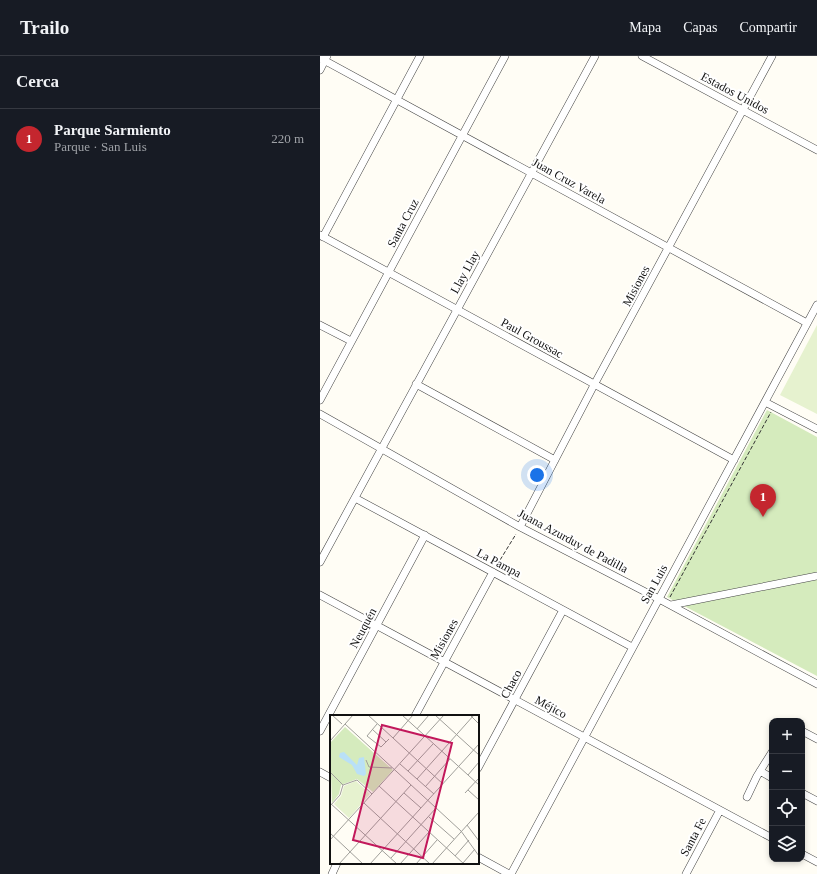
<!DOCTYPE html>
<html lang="es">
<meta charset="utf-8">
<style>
body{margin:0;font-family:"Times New Roman",serif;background:#20242c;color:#f1f3f6}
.controls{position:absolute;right:12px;bottom:12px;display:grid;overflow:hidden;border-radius:8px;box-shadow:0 2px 6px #0003}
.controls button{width:36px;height:36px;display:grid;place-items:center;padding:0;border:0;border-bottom:1px solid #363941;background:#171b24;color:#f1f3f6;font:20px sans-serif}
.you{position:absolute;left:217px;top:419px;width:14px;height:14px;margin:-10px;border:3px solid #fff;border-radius:50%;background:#1a73e8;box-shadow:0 0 0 6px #1a73e833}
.badge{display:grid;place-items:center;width:26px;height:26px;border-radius:50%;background:#c4262e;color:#fff;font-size:13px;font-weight:700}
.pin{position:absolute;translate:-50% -33px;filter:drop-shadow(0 1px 2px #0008)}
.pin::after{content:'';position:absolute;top:21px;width:14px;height:12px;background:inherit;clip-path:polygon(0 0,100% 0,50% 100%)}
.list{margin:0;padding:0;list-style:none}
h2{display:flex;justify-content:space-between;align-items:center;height:52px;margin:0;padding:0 16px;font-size:17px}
h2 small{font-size:13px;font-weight:400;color:#9ea1a6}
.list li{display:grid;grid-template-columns:26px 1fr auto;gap:12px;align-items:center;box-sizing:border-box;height:60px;padding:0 16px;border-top:1px solid #363941}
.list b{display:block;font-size:15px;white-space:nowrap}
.list p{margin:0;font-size:13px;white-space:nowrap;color:#9ea1a6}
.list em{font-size:13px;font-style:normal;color:#9ea1a6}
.icon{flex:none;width:22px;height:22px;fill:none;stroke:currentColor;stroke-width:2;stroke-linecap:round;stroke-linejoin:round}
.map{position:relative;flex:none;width:497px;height:818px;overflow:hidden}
header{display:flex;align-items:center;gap:24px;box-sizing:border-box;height:56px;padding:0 20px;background:#171b24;border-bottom:1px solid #363941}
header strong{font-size:19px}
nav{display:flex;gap:22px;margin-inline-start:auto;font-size:14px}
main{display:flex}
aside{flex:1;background:#171b24}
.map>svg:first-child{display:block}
.park{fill:#d5ebbd}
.pitch{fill:#e6f2cf}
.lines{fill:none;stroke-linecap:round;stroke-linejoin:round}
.minor-casing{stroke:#444;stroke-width:8}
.path{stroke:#333;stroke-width:1;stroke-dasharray:4 2;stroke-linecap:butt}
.minor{stroke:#fff;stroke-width:7}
.labels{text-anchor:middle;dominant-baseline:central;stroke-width:4;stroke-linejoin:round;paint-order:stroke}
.street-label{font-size:12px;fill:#111;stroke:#fff}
.inset-road{fill:none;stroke:#a09f9a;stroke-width:1}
.view{fill:#c2185b;fill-opacity:0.15;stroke:#c2185b;stroke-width:2}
.inset-edge{fill:none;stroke:#111;stroke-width:2}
</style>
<header>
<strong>Trailo</strong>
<nav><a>Mapa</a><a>Capas</a><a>Compartir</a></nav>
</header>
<main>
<aside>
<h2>Cerca<small></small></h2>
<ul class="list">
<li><span class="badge">1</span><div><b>Parque Sarmiento</b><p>Parque · San Luis</p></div><em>220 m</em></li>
</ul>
</aside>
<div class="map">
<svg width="497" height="818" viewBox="0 0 497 818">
<rect width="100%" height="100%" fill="#fffdf5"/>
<!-- park -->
<path class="park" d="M447 354 497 381V620L347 541Z"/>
<!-- pitch -->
<path class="pitch" d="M497 269V358L460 339Z"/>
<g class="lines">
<!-- minor casing -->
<g class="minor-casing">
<path id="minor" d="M322 0 497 94
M0 2 487 267
M0 14 7 0
M0 179 414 404
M3 181 100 0
M0 269 31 285
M96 328 235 404
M0 344 185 0
M445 346 497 373
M0 358 200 471 339 543 497 628
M35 442 312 591
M200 471 274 329 452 0
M0 506 275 0
M0 539 452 782
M351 549 497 520
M95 660 173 516
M0 675 105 479
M482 675 497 683
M158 712 243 554
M440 715 452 722
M0 716 11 722
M482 737 497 745
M427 741 437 720 452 696
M482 798 497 806
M158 801 189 818
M12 818 17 807
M191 818 497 249
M366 818 400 754"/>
</g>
<!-- path -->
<path class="path" d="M177 509 196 478
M350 541 451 356"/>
<!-- minor -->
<use href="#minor" class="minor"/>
</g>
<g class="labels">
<!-- street labels -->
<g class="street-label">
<text transform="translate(415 37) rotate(28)">Estados Unidos</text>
<text transform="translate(249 125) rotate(29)">Juan Cruz Varela</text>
<text transform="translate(83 167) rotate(-62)">Santa Cruz</text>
<text transform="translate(145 216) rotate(-61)">Llay Llay</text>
<text transform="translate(316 230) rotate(-62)">Misiones</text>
<text transform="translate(212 282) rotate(29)">Paul Groussac</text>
<text transform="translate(253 485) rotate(28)">Juana Azurduy de Padilla</text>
<text transform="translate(179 507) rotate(28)">La Pampa</text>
<text transform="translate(334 528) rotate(-61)">San Luis</text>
<text transform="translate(43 572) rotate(-62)">Neuquén</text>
<text transform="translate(124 583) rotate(-61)">Misiones</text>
<text transform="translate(191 628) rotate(-62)">Chaco</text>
<text transform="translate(231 651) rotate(28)">Méjico</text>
<text transform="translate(373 781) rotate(-62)">Santa Fe</text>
</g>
</g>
<!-- overview -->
<g transform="translate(10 659)">
<rect width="149" height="149" fill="#fffdf5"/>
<path d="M15 12 63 55 43 77 27 64 11 70 9 79 2 88 0 28Z" fill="#d5ebbd"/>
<path d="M26 66 40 79 19 103 4 89 11 81 14 71Z" fill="#e6f2cf"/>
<path d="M14 37 27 50 29 43 34 42 36 59 34 61 27 59 22 50 9 42 10 38Z" fill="#b9e0f7"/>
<path class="inset-road" d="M2 0 12 9M38 0 113 69M72 0 149 70M105 0 149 40M140 0 149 9M15 9 131 116 149 141M47 9 37 21 51 32 59 24M42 14 56 27M87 14 99 0M63 23 83 0M0 26 23 0M36 45 39 52 62 53M70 49 104 79M78 56 103 29M0 57 13 70M138 60 149 47M87 64 144 0M49 71 134 149M95 72 120 44M138 75 149 85M74 78 91 93M135 78 149 63M0 88 67 149M34 88 100 149M0 91 10 80 13 70 27 65 42 79M99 102 124 124M137 110 149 126M0 118 33 149M0 125 114 0M125 141 139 125M61 143 106 93M133 148 145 134M9 149 81 70M40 149 149 29M70 149 99 117M86 149 107 125M102 149 149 97"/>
<path class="view" d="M52 10 122 28 93 143 23 125Z"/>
<rect width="149" height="149" class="inset-edge"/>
</g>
</svg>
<div class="controls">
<button>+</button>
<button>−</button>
<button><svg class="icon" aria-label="locate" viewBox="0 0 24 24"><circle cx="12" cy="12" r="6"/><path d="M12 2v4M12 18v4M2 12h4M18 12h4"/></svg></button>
<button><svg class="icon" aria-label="layers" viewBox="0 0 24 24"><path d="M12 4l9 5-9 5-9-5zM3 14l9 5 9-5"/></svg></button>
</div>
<div class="you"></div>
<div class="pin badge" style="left:443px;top:461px">1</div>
</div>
</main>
